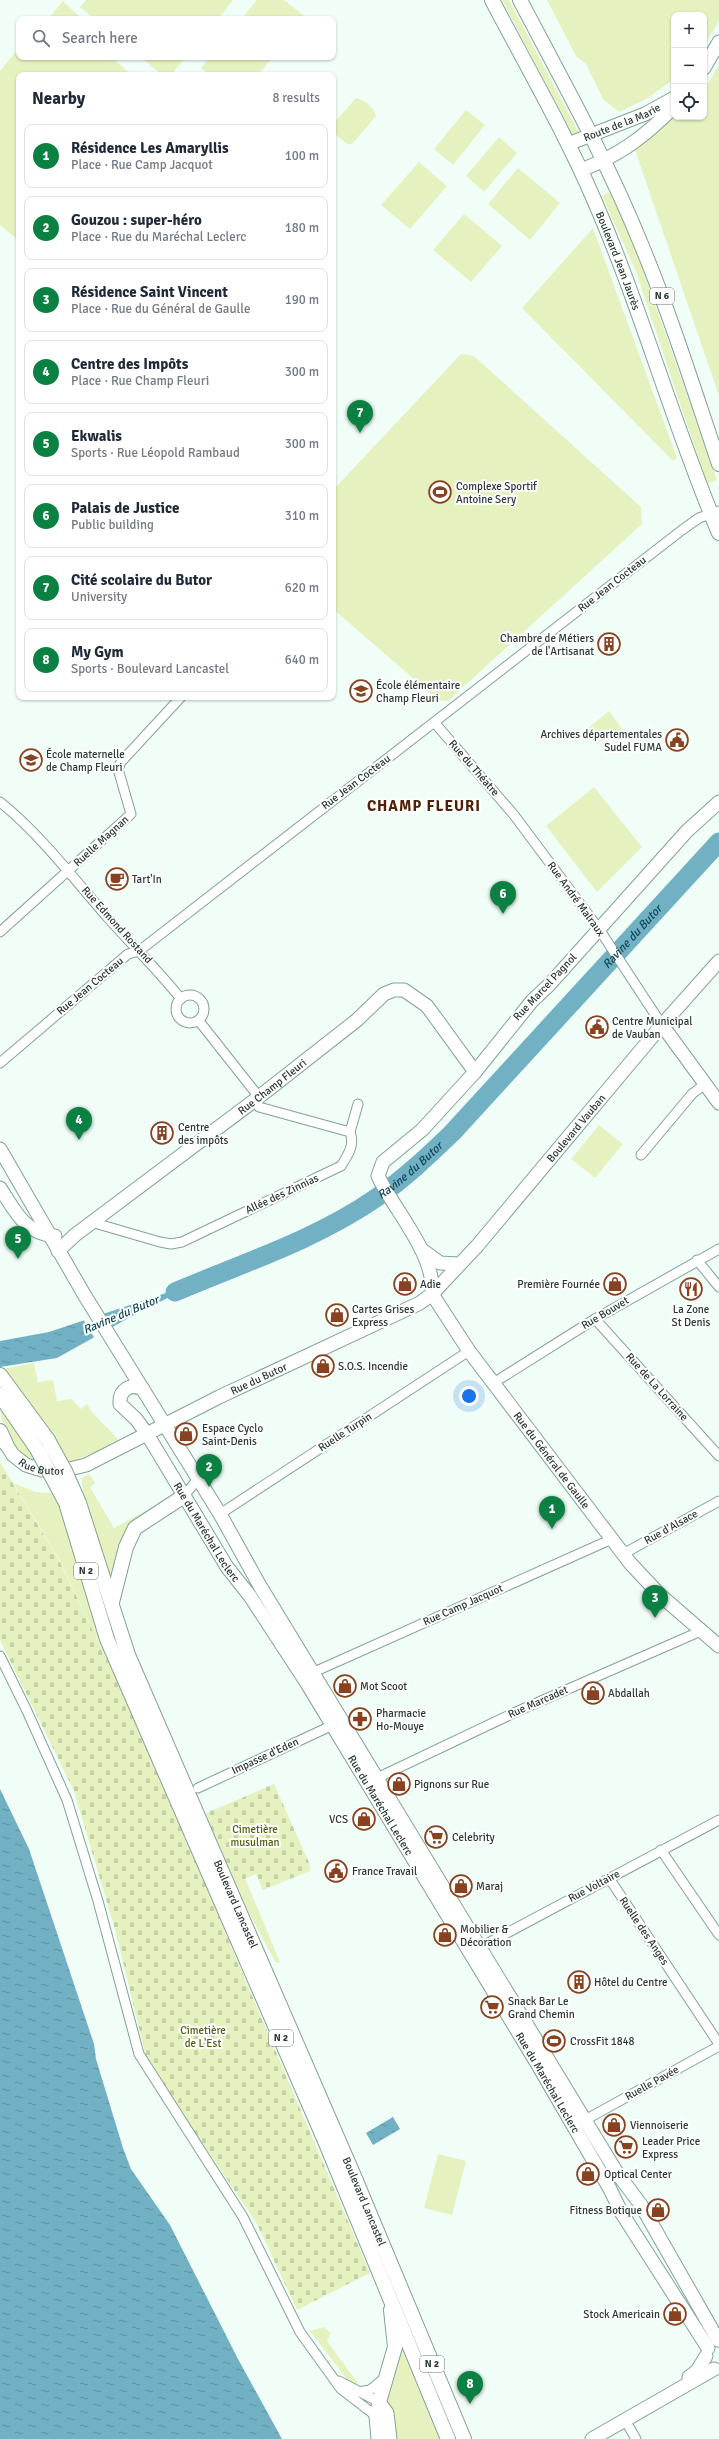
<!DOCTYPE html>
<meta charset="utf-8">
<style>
body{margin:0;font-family:Signika,sans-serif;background:#f2f2f3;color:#1f2937}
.controls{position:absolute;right:12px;top:12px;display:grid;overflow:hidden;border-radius:8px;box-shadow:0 1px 3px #0004}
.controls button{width:36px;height:36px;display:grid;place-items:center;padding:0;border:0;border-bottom:1px solid #e0e1e3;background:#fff;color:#1f2937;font:20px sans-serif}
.you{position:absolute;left:469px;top:1396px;width:14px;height:14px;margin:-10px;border:3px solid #fff;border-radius:50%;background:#1a73e8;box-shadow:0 0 0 6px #1a73e833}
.badge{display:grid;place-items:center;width:26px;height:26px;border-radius:50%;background:#0b8043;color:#fff;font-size:13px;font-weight:700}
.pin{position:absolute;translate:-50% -33px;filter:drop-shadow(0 1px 2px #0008)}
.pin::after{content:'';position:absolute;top:21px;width:14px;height:12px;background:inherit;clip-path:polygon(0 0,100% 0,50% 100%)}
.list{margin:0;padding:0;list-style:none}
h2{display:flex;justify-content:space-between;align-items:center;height:52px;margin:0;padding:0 16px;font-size:17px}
h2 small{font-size:13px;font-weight:400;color:#747a83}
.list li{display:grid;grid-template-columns:26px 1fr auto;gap:12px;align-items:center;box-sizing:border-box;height:64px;margin:0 8px 8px;padding:0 8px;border:1px solid #e0e1e3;border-radius:8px}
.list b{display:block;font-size:15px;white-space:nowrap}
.list p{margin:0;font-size:13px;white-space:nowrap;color:#747a83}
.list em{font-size:13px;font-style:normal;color:#747a83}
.icon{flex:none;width:22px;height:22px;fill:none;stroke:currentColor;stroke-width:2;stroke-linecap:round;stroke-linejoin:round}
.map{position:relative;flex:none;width:719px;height:2439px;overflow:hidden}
.search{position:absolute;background:#fff;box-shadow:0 1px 3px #0004;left:16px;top:16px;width:320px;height:44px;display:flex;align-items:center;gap:10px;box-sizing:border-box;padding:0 14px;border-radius:8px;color:#747a83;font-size:15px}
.panel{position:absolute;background:#fff;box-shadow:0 1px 3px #0004;left:16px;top:72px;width:320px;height:628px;border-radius:8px}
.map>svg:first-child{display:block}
.green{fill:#e5f2c0}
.cemetery{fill:url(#cemetery-stones)}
.water{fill:url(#water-ripples)}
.pier{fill:#f1fef8}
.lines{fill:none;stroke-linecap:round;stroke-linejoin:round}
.river{stroke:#72b1c4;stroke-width:19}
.street-casing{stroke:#83a296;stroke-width:11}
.secondary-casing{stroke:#83a296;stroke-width:15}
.primary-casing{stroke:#83a296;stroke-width:16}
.street{stroke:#fff;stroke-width:9}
.secondary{stroke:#fff;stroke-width:13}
.primary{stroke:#fff;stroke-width:14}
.primary-bridge-casing{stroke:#83a296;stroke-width:16;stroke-linecap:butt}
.primary-bridge{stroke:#fff;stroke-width:14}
.labels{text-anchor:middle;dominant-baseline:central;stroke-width:4;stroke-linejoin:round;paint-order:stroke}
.shield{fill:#fff;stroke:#6b7471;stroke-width:1}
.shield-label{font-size:10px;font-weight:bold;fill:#2c3934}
.street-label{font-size:11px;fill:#2c3934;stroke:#fff}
.poi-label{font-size:11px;fill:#2c3934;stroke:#fff;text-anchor:start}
.park-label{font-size:11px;fill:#525f11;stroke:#fff}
.water-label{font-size:12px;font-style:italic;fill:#104756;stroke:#fff}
.district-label{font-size:15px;font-weight:bold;letter-spacing:1px;fill:#502007;stroke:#fff}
</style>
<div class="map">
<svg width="719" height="2439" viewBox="0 0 719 2439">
<defs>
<pattern id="cemetery-stones" width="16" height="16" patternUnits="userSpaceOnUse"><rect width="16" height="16" fill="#e5f2c0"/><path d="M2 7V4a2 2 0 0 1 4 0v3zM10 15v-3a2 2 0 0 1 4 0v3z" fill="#c5d0a6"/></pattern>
<pattern id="water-ripples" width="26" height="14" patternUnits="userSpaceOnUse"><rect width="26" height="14" fill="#72b1c4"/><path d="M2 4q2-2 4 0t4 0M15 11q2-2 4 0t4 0" fill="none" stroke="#5e91a0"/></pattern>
</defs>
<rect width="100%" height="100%" fill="#f1fef8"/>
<!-- green -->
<path class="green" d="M86 0H233L218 19H95L80 7Z
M257 0H284L306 17 304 19H241Z
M502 0H509L579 133 573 136Z
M547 0H719V21L704 46V15H674V79L648 98 619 112 603 99 586 64 576 56Z
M63 1 79 16 76 19H48Z
M19 48V57H111L132 75H19V241L0 225V71Z
M140 57H186L171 75H162Z
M210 57H273L258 75H210L201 68Z
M719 65V396L634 147 674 117H704V90Z
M356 98C365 100 374 108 376 116L352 144H347L333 132V124Z
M466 110 485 125 453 165 434 149Z
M499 137 517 153 484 192 466 176Z
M419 162 447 186 410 229 381 205Z
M518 168 560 203 530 240 488 204Z
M613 191 642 267 717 480 707 484 635 269 602 196Z
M464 214 502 246 471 282 433 250Z
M593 228 677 458 673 461 522 308Z
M461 354 474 356 641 507 642 524 448 701 438 700 333 609V490Z
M609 711 624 732C611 742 598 744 584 736L587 729Z
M594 787 642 847 597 892 546 826Z
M599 1125 623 1144 595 1178 571 1159Z
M34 1363 38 1382 53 1380 57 1401 72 1399 81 1409 87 1404C95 1419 108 1426 118 1440L110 1443 111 1446 68 1463 3 1369Z
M0 1403 40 1464C14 1454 0 1431 0 1403Z
M89 1474 95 1483 90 1487 114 1528 162 1502 130 1524 120 1549 113 1585 85 1502 81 1478Z
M13 1483 36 1492 54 1493 64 1511 126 1693 123 1694 59 1559Z
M245 1878 280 1962 276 1963 233 1884Z
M438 2154 466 2161 452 2215 424 2208Z
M324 2327 331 2333 327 2341 360 2386 349 2382 310 2331Z
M400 2340 441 2439H393L382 2399Z"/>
<!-- cemetery -->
<path class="cemetery" d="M0 1462 59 1560 159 1769 239 1965 370 2273 297 2310 257 2224 147 2061 116 1933 74 1791 0 1640Z
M274 1784 311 1867 310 1871 263 1890 256 1874 233 1884 204 1814Z"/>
<!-- water -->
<path class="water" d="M199 1282 134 1315 57 1358 0 1367V1341L49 1332Z
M0 1789 29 1849 94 2044 96 2059 123 2148 131 2169 170 2225 238 2359 282 2439H0Z
M393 2117 400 2129 373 2145 366 2133Z"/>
<!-- pier -->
<path class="pier" d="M101 1313 111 1330 95 1339 83 1319Z"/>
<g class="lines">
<!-- river -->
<path class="river" id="s1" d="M175 1292C243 1263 315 1240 376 1198 404 1179 428 1156 452 1133L719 842"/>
<!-- street casing -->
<g class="street-casing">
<path id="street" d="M434 722 514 815 599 929 662 1025
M0 802C40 834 74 879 108 918 132 945 158 970 181 999
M0 932 131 814 118 769 121 762 181 697
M176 1009a14 14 0 1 1 28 0a14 14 0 1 1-28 0Z
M199 1021 259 1097
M0 1063 128 954 139 951 682 530 699 518 719 511
M350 1132 358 1104
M641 1155 692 1094 705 1084
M91 1222 160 1242 171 1244 182 1242 341 1166C348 1155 355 1145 350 1132L259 1107 255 1100
M697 1260 719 1287
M595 1319 719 1456
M495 1382 595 1319 719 1249
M184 1496 197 1480
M220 1514 469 1351
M623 1554 719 1501
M0 1656 27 1711 67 1800 98 1901 139 2054 243 2217 300 2332 341 2389 376 2416
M314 1672 612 1539
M377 1778 518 1711 701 1631
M198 1788 333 1725
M661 1850 719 1935
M609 1878 719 2044
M475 1950 719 1820
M585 2120 719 2046
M339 2381 379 2402
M358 2392 370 2390 386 2377
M625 2420 636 2439"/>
</g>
<!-- secondary casing -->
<g class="secondary-casing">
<g id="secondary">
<path d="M704 68 719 42"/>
<path id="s2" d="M568 144 645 114 674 98"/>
<path d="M581 170C620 155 644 137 674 107"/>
<path id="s3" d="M719 802 687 831 549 985 532 1001 475 1072 422 1130 383 1162 378 1176C394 1210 436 1255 432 1294L469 1351 630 1563 660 1595 719 1646"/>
<path d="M662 1025 719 1103"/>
<path d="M0 1149 85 1296 220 1514 260 1586 617 2173 641 2205 718 2340"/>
<path d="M0 1188C16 1212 24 1233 55 1236"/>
<path d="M421 1249 440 1263 459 1264"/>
<path id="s4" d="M58 1251 75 1235 255 1100 357 1020 384 994 394 990H404L427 1006 475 1072"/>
<path id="s5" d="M143 1389C131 1383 119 1389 120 1404L136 1419 147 1434 227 1567 250 1596 308 1685 538 2065 610 2189 621 2212 708 2348"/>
<path id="s6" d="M6 1444 13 1455 26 1465 42 1470 61 1471 86 1465 219 1397 420 1303 432 1294 477 1246 662 1025 719 961"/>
<path d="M689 2377 697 2371 706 2356"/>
<path d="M378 2439 376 2416 379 2402 387 2413 390 2439"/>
<path d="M592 2439 714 2369"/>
</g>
</g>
<!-- primary casing -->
<g class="primary-casing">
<g id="primary">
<path id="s7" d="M492 0C527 67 565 132 595 202 642 310 673 425 719 533"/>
<path d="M520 0C562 80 607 160 641 244 671 316 694 390 719 464"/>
<path d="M0 1375 48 1440"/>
<path d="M0 1395 37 1449"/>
<path d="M0 1431 6 1444"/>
<path d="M66 1503 107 1639 325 2141 448 2439"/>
<path id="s8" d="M79 1503 128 1655 354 2176 464 2439"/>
<path d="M112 1602 126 1547 135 1528 184 1496"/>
<path d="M379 2402 395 2347 391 2310"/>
</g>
</g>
<!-- street -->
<use href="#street" class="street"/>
<!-- secondary -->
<use href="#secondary" class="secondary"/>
<!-- primary -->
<use href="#primary" class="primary"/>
<!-- primary-bridge casing -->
<g class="primary-bridge-casing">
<path id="primary-bridge" d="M48 1440 65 1471 79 1503
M37 1449 66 1503"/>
</g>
<!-- primary-bridge -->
<use href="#primary-bridge" class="primary-bridge"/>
</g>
<!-- icons -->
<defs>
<g id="stadium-ring" transform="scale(1.15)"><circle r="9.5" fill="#fff" stroke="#89421f" stroke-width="1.5"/><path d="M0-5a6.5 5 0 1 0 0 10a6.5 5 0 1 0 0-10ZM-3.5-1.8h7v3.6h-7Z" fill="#89421f"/></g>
<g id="building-ring" transform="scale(1.15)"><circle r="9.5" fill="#fff" stroke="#89421f" stroke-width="1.5"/><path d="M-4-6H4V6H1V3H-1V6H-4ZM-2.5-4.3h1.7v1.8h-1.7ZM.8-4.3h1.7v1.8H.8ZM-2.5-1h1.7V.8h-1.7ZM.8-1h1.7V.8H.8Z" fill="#89421f"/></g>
<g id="school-ring" transform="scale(1.15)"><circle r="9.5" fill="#fff" stroke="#89421f" stroke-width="1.5"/><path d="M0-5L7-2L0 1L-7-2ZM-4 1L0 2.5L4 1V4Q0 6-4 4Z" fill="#89421f"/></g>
<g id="civic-ring" transform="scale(1.15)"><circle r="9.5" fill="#fff" stroke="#89421f" stroke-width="1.5"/><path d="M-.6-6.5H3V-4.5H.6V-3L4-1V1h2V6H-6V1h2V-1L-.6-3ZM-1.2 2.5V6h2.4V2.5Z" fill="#89421f"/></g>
<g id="cafe-ring" transform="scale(1.15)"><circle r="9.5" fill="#fff" stroke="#89421f" stroke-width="1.5"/><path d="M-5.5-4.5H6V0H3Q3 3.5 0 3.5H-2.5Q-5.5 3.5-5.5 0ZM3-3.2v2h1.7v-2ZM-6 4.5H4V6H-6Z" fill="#89421f"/></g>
<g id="shop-ring" transform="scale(1.15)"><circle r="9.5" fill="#fff" stroke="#89421f" stroke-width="1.5"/><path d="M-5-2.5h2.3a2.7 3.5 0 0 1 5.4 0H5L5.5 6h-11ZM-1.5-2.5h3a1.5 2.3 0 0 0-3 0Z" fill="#89421f"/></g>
<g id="restaurant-ring" transform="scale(1.15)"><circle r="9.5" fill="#fff" stroke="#89421f" stroke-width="1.5"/><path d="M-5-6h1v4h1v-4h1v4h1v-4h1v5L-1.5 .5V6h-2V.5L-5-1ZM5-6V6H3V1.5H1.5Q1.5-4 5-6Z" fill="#89421f"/></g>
<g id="pharmacy-ring" transform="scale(1.15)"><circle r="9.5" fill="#fff" stroke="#89421f" stroke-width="1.5"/><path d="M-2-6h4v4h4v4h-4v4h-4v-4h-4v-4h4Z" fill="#89421f"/></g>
<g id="supermarket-ring" transform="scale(1.15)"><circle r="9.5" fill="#fff" stroke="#89421f" stroke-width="1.5"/><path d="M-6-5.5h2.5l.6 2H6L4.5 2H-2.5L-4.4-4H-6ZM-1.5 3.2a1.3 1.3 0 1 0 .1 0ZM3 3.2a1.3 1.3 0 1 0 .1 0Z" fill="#89421f"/></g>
</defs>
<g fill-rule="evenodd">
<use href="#stadium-ring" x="440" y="492"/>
<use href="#building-ring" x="609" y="644"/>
<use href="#school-ring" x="361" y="691"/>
<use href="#civic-ring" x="677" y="740"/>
<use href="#school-ring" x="31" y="760"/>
<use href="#cafe-ring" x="117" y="879"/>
<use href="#civic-ring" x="597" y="1027"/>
<use href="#building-ring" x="162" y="1133"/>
<use href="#shop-ring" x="405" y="1284"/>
<use href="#shop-ring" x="615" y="1284"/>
<use href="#restaurant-ring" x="691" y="1289"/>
<use href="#shop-ring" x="337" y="1315"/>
<use href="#shop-ring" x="323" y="1366"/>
<use href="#shop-ring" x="186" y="1434"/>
<use href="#shop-ring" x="345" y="1686"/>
<use href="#shop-ring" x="593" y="1693"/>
<use href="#pharmacy-ring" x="360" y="1719"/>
<use href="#shop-ring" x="399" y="1784"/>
<use href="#shop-ring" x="364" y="1819"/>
<use href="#supermarket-ring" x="436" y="1837"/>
<use href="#civic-ring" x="336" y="1871"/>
<use href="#shop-ring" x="461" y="1886"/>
<use href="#shop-ring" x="445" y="1935"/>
<use href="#building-ring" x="579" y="1982"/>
<use href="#supermarket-ring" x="492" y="2007"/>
<use href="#stadium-ring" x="554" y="2041"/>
<use href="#shop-ring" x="614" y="2125"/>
<use href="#supermarket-ring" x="626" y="2147"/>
<use href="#shop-ring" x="588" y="2174"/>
<use href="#shop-ring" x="658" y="2210"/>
<use href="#shop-ring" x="675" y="2314"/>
</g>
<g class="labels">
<!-- shield labels -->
<g class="shield">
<rect x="650" y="288" width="24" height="16" rx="3"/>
<rect x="74" y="1563" width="24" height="16" rx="3"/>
<rect x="269" y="2030" width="24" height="16" rx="3"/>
<rect x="420" y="2356" width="24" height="16" rx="3"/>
</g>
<g class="shield-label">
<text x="662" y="296">N 6</text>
<text x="86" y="1571">N 2</text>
<text x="281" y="2038">N 2</text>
<text x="432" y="2364">N 2</text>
</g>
<!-- street labels -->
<g class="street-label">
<text stroke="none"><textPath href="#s2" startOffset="58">Route de la Marie</textPath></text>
<text stroke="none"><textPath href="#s7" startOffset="290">Boulevard Jean Jaurès</textPath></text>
<text transform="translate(612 584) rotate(-38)">Rue Jean Cocteau</text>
<text transform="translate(474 768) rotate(49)">Rue du Théatre</text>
<text transform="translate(356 782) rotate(-37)">Rue Jean Cocteau</text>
<text transform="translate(101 841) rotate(-42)">Ruelle Magnan</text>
<text transform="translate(576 899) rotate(54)">Rue André Malraux</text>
<text transform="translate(117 925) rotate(48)">Rue Edmond Rostand</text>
<text transform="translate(90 986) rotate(-40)">Rue Jean Cocteau</text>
<text transform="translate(545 987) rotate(-47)">Rue Marcel Pagnol</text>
<text stroke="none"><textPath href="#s4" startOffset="270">Rue Champ Fleuri</textPath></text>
<text stroke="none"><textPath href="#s6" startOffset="697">Boulevard Vauban</textPath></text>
<text transform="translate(282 1194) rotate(-25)">Allée des Zinnias</text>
<text transform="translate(605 1313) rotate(-31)">Rue Bouvet</text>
<text stroke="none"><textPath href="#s6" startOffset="284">Rue du Butor</textPath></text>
<text transform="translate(657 1387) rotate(48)">Rue de La Lorraine</text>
<text transform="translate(345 1432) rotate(-33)">Ruelle Turpin</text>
<text stroke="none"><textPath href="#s3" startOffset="845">Rue du Général de Gaulle</textPath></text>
<text stroke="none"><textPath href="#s6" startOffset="45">Rue Butor</textPath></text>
<text transform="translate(671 1527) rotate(-29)">Rue d'Alsace</text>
<text stroke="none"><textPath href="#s5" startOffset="190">Rue du Maréchal Leclerc</textPath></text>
<text transform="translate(463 1605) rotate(-24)">Rue Camp Jacquot</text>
<text transform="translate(538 1702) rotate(-24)">Rue Marcadet</text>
<text transform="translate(265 1756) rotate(-25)">Impasse d'Eden</text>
<text stroke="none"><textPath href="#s5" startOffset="514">Rue du Maréchal Leclerc</textPath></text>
<text transform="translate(594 1886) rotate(-28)">Rue Voltaire</text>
<text stroke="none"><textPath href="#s8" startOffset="431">Boulevard Lancastel</textPath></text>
<text transform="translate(644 1931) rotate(56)">Ruelle des Anges</text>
<text stroke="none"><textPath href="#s5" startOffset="838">Rue du Maréchal Leclerc</textPath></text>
<text transform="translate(652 2083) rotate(-29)">Ruelle Pavée</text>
<text stroke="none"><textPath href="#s8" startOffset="755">Boulevard Lancastel</textPath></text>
</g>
<!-- poi labels -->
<g class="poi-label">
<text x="456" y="486">Complexe Sportif<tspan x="456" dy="13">Antoine Sery</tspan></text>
<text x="594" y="638" text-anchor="end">Chambre de Métiers<tspan x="594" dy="13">de l'Artisanat</tspan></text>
<text x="376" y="685">École élémentaire<tspan x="376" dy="13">Champ Fleuri</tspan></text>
<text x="662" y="734" text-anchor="end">Archives départementales<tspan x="662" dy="13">Sudel FUMA</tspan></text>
<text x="46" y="754">École maternelle<tspan x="46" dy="13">de Champ Fleuri</tspan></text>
<text x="132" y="879">Tart'In</text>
<text x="612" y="1021">Centre Municipal<tspan x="612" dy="13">de Vauban</tspan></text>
<text x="178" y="1127">Centre<tspan x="178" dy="13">des impôts</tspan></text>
<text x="420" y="1284">Adie</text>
<text x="600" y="1284" text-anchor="end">Première Fournée</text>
<text x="352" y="1309">Cartes Grises<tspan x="352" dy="13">Express</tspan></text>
<text x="691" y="1309" text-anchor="middle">La Zone<tspan x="691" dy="13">St Denis</tspan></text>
<text x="338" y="1366">S.O.S. Incendie</text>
<text x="202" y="1428">Espace Cyclo<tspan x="202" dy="13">Saint-Denis</tspan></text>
<text x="360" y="1686">Mot Scoot</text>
<text x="608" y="1693">Abdallah</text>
<text x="376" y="1713">Pharmacie<tspan x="376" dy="13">Ho-Mouye</tspan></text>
<text x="414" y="1784">Pignons sur Rue</text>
<text x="348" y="1819" text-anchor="end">VCS</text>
<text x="452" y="1837">Celebrity</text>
<text x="352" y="1871">France Travail</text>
<text x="476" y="1886">Maraj</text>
<text x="460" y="1929">Mobilier &amp;<tspan x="460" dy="13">Décoration</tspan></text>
<text x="594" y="1982">Hôtel du Centre</text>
<text x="508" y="2001">Snack Bar Le<tspan x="508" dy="13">Grand Chemin</tspan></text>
<text x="570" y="2041">CrossFit 1848</text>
<text x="630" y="2125">Viennoiserie</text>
<text x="642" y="2141">Leader Price<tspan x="642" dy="13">Express</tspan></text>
<text x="604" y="2174">Optical Center</text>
<text x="642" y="2210" text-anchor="end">Fitness Botique</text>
<text x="660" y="2314" text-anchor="end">Stock Americain</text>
</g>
<!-- park labels -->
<g class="park-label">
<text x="255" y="1829">Cimetière<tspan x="255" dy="13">musulman</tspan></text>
<text x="203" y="2030">Cimetière<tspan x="203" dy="13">de L'Est</tspan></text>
</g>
<!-- water labels -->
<g class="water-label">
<text stroke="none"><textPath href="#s1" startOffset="589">Ravine du Butor</textPath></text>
<text stroke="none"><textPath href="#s1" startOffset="266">Ravine du Butor</textPath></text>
<text transform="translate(121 1315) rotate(-23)">Ravine du Butor</text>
</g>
<!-- district labels -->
<g class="district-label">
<text x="424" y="806">CHAMP FLEURI</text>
</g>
</g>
</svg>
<div class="controls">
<button>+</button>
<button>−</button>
<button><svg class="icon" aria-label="locate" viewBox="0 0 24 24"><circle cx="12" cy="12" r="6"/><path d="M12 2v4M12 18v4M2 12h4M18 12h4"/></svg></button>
</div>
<div class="you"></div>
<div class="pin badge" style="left:552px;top:1529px">1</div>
<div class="pin badge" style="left:209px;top:1487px">2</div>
<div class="pin badge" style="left:655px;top:1618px">3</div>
<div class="pin badge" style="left:79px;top:1140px">4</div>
<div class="pin badge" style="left:18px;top:1259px">5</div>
<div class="pin badge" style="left:503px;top:914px">6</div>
<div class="pin badge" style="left:360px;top:433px">7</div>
<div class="pin badge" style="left:470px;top:2404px">8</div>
<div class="search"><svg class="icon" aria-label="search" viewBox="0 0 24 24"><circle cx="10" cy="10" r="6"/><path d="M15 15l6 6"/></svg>Search here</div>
<section class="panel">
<h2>Nearby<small>8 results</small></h2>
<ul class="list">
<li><span class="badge">1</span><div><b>Résidence Les Amaryllis</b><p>Place · Rue Camp Jacquot</p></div><em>100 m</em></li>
<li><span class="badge">2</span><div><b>Gouzou : super-héro</b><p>Place · Rue du Maréchal Leclerc</p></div><em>180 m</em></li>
<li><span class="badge">3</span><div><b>Résidence Saint Vincent</b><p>Place · Rue du Général de Gaulle</p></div><em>190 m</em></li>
<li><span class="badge">4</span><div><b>Centre des Impôts</b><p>Place · Rue Champ Fleuri</p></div><em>300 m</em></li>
<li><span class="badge">5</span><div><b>Ekwalis</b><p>Sports · Rue Léopold Rambaud</p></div><em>300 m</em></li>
<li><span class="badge">6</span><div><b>Palais de Justice</b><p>Public building</p></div><em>310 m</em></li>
<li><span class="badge">7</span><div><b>Cité scolaire du Butor</b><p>University</p></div><em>620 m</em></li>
<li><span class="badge">8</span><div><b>My Gym</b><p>Sports · Boulevard Lancastel</p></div><em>640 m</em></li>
</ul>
</section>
</div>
